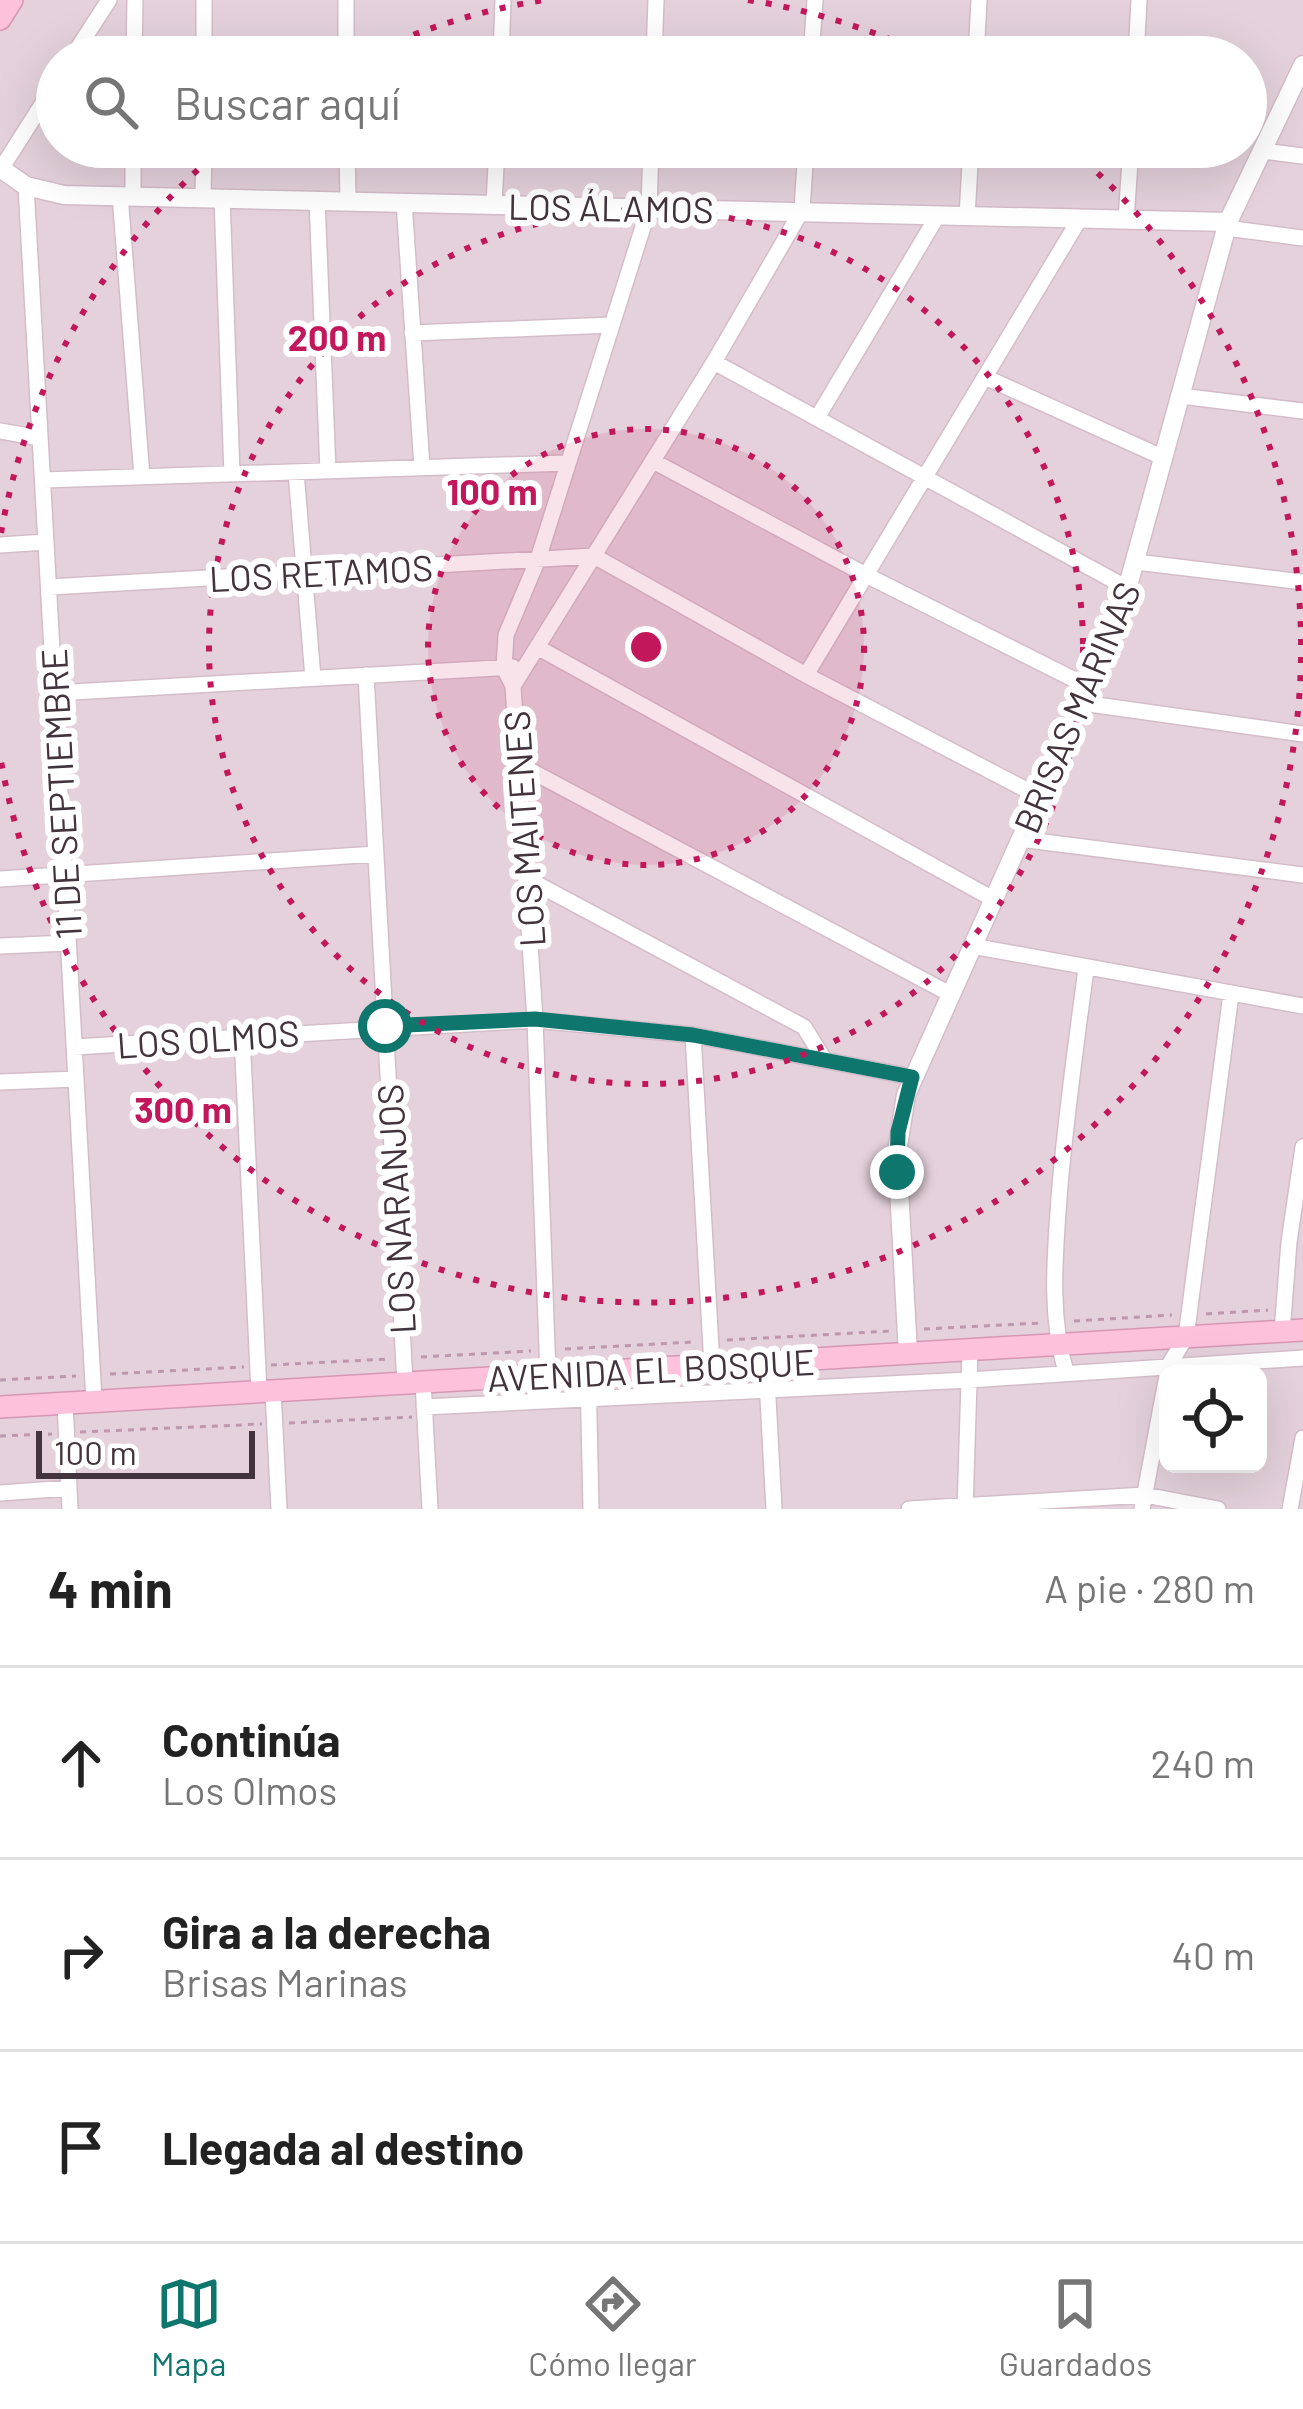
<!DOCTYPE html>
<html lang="es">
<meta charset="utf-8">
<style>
body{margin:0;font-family:Barlow,sans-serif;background:#f2f2f2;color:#222}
.controls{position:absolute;right:36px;bottom:36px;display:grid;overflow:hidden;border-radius:18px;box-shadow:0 12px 48px #0002}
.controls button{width:108px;height:108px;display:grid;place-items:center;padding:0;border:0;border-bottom:3px solid #e0e0e0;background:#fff;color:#222;font:60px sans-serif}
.scale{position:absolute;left:36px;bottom:30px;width:219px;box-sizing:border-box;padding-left:12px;border:6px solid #42333c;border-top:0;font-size:33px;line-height:42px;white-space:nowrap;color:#42333c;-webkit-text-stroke:9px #fff;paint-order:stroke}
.stop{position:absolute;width:36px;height:36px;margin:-27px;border:9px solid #0f766e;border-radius:50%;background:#fff}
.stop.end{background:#0f766e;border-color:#fff;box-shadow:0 3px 12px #0008}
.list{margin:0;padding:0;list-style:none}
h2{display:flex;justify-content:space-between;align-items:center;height:156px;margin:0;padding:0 48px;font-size:51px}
h2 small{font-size:39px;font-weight:400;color:#767676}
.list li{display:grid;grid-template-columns:78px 1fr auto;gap:36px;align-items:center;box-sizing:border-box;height:192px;padding:0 48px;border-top:3px solid #e0e0e0}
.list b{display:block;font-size:45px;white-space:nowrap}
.list p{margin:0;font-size:39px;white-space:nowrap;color:#767676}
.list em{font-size:39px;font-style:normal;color:#767676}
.icon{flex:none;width:66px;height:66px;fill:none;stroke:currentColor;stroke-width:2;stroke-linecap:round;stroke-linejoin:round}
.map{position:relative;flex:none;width:1303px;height:1509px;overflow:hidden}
.search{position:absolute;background:#fff;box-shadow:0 12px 48px #0002;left:36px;right:36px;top:36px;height:132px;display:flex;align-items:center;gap:30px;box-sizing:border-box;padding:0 42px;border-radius:66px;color:#767676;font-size:45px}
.sheet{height:732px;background:#fff}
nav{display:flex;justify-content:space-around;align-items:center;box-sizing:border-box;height:168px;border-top:3px solid #e0e0e0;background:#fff;font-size:33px;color:#767676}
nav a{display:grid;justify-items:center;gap:6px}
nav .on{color:#0f766e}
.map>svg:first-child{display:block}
.residential{fill:#e4d1db;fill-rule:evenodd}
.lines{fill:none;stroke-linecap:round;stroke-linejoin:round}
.minor-casing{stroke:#d4bdc9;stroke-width:18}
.tertiary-casing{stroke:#d4bdc9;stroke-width:21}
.secondary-casing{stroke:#d697b5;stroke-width:24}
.path{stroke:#bd97ad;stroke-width:3;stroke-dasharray:6 6;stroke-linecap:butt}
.minor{stroke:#fff;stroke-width:15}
.tertiary{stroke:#fff;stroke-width:18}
.secondary{stroke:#fdc1dc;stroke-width:21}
.route{stroke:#0f766e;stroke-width:15}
.ring{fill:none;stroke:#c2185b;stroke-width:6;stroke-dasharray:6 12}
.labels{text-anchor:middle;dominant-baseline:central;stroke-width:12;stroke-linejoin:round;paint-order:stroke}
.street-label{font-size:36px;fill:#42333c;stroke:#fff}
.centre{fill:#c2185b;stroke:#fff;stroke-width:6}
.ring-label{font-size:36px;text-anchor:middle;font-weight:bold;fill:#c2185b;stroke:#fff;stroke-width:12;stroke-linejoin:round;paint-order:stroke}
</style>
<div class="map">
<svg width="1303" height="1509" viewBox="0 0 1303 1509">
<rect width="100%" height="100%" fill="#f1e2ea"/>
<!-- residential -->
<path class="residential" d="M0 0H1303V1509H0ZM57 57H1246V147H57ZM1168 1374H1258V1464H1168Z"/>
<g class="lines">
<!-- minor casing -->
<g class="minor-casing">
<path id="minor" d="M346 0V57
M72 57 109 0
M134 57 135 0
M204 57V0
M501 57 503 0
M654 57 656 0
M811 57 815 0
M976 57 979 0
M1136 57 1139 0
M347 147 348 200
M1263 151 1303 156
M1 169 57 81
M26 186 94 1401
M120 195 142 477
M133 195V147
M203 197 204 147
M222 198 232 474
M317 200 328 471
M404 202 422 467
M494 204 497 147
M967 216 971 147
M1126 220 1131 147
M1226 228 1303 238
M412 333 611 325
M714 362 1129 589
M985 377 1164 458
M1181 396 1303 411
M817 418 938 215
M0 431 40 438
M653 461 866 575 1089 687
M296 472 313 678
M43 480 567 463
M0 545 46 542
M1136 562 1303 582
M49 587 594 556 806 675 1040 797
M537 647 993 899
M366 675 405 1383
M806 675 1079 220
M513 686 504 668 506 635 538 559 649 208 651 147
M55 693 513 667
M1082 703 1303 734
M520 765 950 994
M1020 839 1303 875
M526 878 804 1027 824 1059
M0 879 376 854
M0 946 68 943
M972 946 1303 1006
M693 1035 712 1365
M242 1036 259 1392
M74 1047 535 1020 693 1035 912 1077
M0 1082 76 1079
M1282 1332 1289 1242 1303 1147
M766 1362 774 1509
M588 1372 591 1509
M1066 1372C1049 1315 1055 1256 1059 1198 1065 1121 1076 1045 1086 969
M548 1375 535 1020 513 686 714 362 802 210 806 147
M423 1382 430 1509
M273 1391 279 1509
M65 1403 70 1509
M424 1407 969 1380 1303 1358
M0 1493 69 1488
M909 1509 1145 1495 1218 1509
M965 1509 970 1350
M1142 1509 1169 1365 1186 1337 1231 994
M1290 1509 1303 1438"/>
</g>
<!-- tertiary casing -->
<g class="tertiary-casing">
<path id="tertiary" d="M0 168 26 186 64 195 1228 222
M908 1354 897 1152 906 1095 1118 622 1228 222 1303 65"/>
</g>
<!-- secondary casing -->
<g class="secondary-casing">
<path id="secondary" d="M0 19 12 0
M0 1407 1303 1330"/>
</g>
<!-- path -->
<path class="path" d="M1206 1314 1268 1310
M1074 1321 1172 1315
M924 1329 1041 1323
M727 1340 891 1331
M565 1349 693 1342
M421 1357 531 1351
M271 1365 388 1359
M110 1374 244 1367
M0 1380 76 1376
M289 1423 412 1417
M80 1432 262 1424
M0 1436 52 1434"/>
<!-- minor -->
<use href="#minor" class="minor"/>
<!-- tertiary -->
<use href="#tertiary" class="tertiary"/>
<!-- secondary -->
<use href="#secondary" class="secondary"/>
</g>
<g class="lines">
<!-- route -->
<path class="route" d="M385 1026 535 1019 693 1035 912 1077 898 1132 897 1172"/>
</g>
<!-- distance rings -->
<circle cx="646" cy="647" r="218" fill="#c2185b" fill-opacity=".12"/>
<g class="ring">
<circle cx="646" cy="647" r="218"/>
<circle cx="646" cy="647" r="437"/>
<path d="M1 533A655 655 0 0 1 221 149M364 56A655 655 0 0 1 544 0M748 0A655 655 0 0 1 928 56M1071 149A655 655 0 1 1 1 761"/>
</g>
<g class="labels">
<!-- street labels -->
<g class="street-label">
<text transform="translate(611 207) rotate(1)">LOS ÁLAMOS</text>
<text transform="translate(321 572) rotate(-3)">LOS RETAMOS</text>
<text transform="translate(1076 707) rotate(-67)">BRISAS MARINAS</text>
<text transform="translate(60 794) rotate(-93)">11 DE SEPTIEMBRE</text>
<text transform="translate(523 829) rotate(-94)">LOS MAITENES</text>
<text transform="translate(208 1038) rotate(-4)">LOS OLMOS</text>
<text transform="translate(395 1209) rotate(-93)">LOS NARANJOS</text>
<text transform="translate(651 1369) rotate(-3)">AVENIDA EL BOSQUE</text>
</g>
</g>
<circle cx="646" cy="647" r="18" class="centre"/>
<g class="ring-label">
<text x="337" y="351">200 m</text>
<text x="492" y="505">100 m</text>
<text x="183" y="1123">300 m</text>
</g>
</svg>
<div class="controls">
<button><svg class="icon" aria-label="locate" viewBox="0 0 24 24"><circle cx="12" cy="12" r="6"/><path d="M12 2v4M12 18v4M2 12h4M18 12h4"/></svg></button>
</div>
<div class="scale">100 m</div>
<div class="stop" style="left:385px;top:1026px"></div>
<div class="stop end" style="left:897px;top:1172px"></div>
<div class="search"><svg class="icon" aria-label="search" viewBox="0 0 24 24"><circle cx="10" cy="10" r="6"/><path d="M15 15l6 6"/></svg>Buscar aquí</div>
</div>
<section class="sheet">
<h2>4 min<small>A pie · 280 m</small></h2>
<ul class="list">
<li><svg class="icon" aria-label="ahead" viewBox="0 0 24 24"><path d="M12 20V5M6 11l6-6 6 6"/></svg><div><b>Continúa</b><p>Los Olmos</p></div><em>240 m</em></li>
<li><svg class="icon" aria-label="right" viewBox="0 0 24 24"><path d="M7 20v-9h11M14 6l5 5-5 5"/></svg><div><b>Gira a la derecha</b><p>Brisas Marinas</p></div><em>40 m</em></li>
<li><svg class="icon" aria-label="arrive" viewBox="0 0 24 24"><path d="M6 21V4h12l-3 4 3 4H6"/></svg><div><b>Llegada al destino</b></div></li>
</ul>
</section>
<nav>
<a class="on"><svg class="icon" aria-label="map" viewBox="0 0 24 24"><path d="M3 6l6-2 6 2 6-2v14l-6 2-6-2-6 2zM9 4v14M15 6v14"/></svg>Mapa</a>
<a><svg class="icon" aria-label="directions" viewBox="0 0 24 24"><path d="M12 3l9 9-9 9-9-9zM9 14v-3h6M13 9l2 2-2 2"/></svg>Cómo llegar</a>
<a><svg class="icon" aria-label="saved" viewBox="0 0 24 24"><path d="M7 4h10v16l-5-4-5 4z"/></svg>Guardados</a>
</nav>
